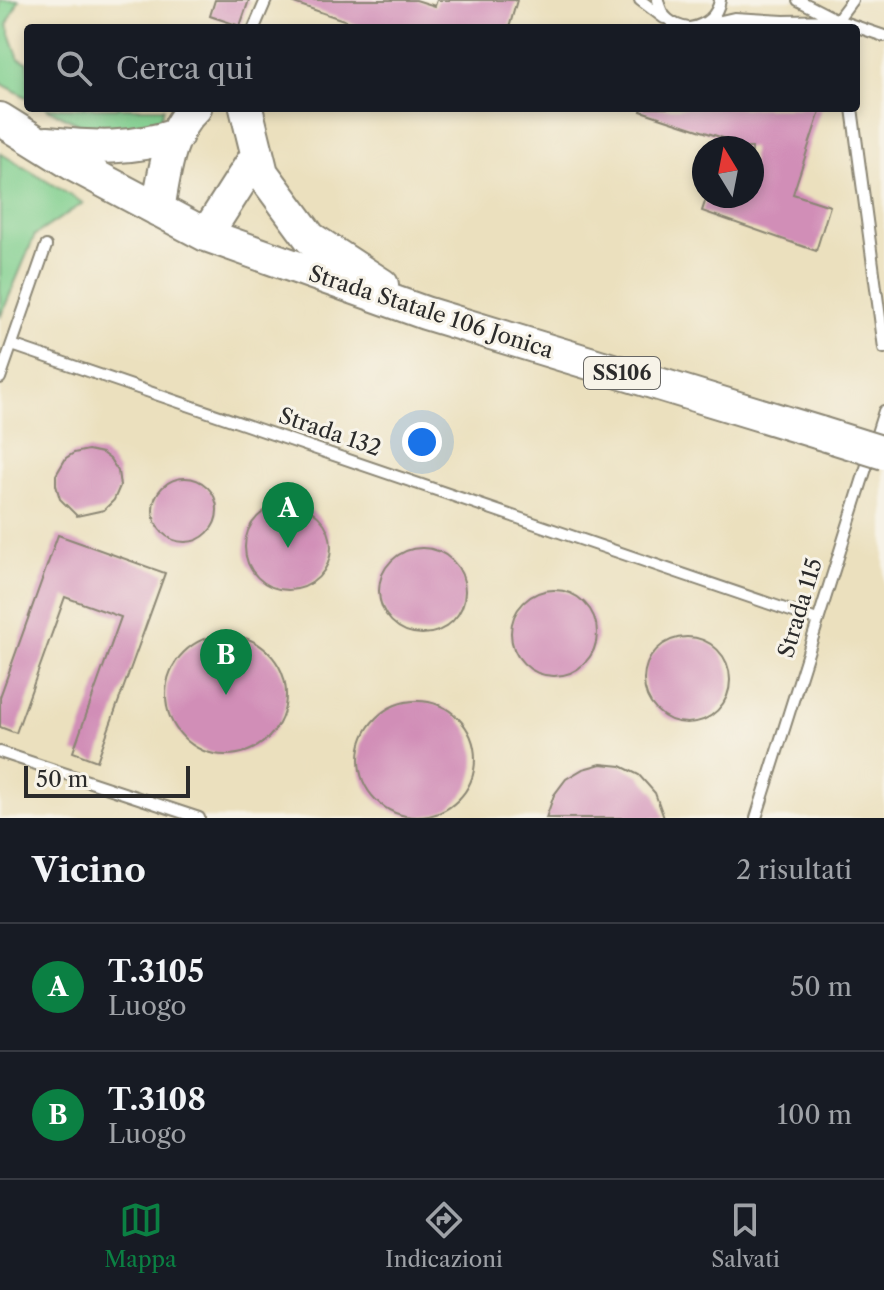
<!DOCTYPE html>
<html lang="it">
<style>
body{margin:0;font-family:"Libre Caslon Text",serif;background:#20242c;color:#f1f3f6}
.compass{position:absolute;left:692px;top:136px;width:72px;height:72px;border-radius:50%;background:#171b24;box-shadow:0 4px 12px #0003;rotate:350deg}
.scale{position:absolute;left:24px;bottom:20px;width:166px;box-sizing:border-box;padding-left:8px;border:4px solid #2b2b2b;border-top:0;font-size:22px;line-height:28px;white-space:nowrap;color:#2b2b2b;-webkit-text-stroke:6px #f7f3e8;paint-order:stroke}
.you{position:absolute;left:422px;top:442px;width:28px;height:28px;margin:-20px;border:6px solid #fff;border-radius:50%;background:#1a73e8;box-shadow:0 0 0 12px #1a73e833}
.badge{display:grid;place-items:center;width:52px;height:52px;border-radius:50%;background:#0b8043;color:#fff;font-size:26px;font-weight:700}
.pin{position:absolute;translate:-50% -66px;filter:drop-shadow(0 2px 4px #0008)}
.pin::after{content:'';position:absolute;top:42px;width:28px;height:24px;background:inherit;clip-path:polygon(0 0,100% 0,50% 100%)}
.list{margin:0;padding:0;list-style:none}
h2{display:flex;justify-content:space-between;align-items:center;height:104px;margin:0;padding:0 32px;font-size:34px}
h2 small{font-size:26px;font-weight:400;color:#9ea1a6}
.list li{display:grid;grid-template-columns:52px 1fr auto;gap:24px;align-items:center;box-sizing:border-box;height:128px;padding:0 32px;border-top:2px solid #363941}
.list b{display:block;font-size:30px;white-space:nowrap}
.list p{margin:0;font-size:26px;white-space:nowrap;color:#9ea1a6}
.list em{font-size:26px;font-style:normal;color:#9ea1a6}
.icon{flex:none;width:44px;height:44px;fill:none;stroke:currentColor;stroke-width:2;stroke-linecap:round;stroke-linejoin:round}
.map{position:relative;flex:none;width:884px;height:818px;overflow:hidden}
.search{position:absolute;background:#171b24;box-shadow:0 4px 12px #0003;left:24px;right:24px;top:24px;height:88px;display:flex;align-items:center;gap:20px;box-sizing:border-box;padding:0 28px;border-radius:8px;color:#9ea1a6;font-size:30px}
.sheet{height:360px;background:#171b24}
nav{display:flex;justify-content:space-around;align-items:center;box-sizing:border-box;height:112px;border-top:2px solid #363941;background:#171b24;font-size:22px;color:#9ea1a6}
nav a{display:grid;justify-items:center;gap:4px}
nav .on{color:#0b8043}
.map>svg:first-child{display:block}
.green{fill:#80cf8e;stroke:#567d5c;stroke-width:2}
.building{fill:#d18eb7}
.lines{fill:none;stroke-linecap:round;stroke-linejoin:round}
.lane-casing{stroke:#8b8674;stroke-width:14}
.primary-casing{stroke:#8b8674;stroke-width:36}
.lane{stroke:#fff;stroke-width:10}
.primary{stroke:#fff;stroke-width:32}
.primary-bridge-casing{stroke:#8b8674;stroke-width:36;stroke-linecap:butt}
.primary-bridge{stroke:#fff;stroke-width:32}
.labels{text-anchor:middle;dominant-baseline:central;stroke-width:6;stroke-linejoin:round;paint-order:stroke}
.shield{fill:#f7f3e8;stroke:#686764;stroke-width:2}
.shield-label{font-size:20px;font-weight:bold;fill:#2b2b2b}
.street-label{font-size:22px;fill:#2b2b2b;stroke:#f7f3e8}
</style>
<div class="map">
<svg width="884" height="818" viewBox="0 0 884 818">
<rect width="100%" height="100%" fill="#f7f3e8"/>
<filter id="ink" filterUnits="userSpaceOnUse"><feTurbulence type="fractalNoise" baseFrequency=".0125" numOctaves="2"/><feDisplacementMap in="SourceGraphic" scale="16" xChannelSelector="R" yChannelSelector="G"/><feConvolveMatrix kernelMatrix="1 2 1 2 8 2 1 2 1" color-interpolation-filters="sRGB"/></filter>
<filter id="wash" filterUnits="userSpaceOnUse"><feTurbulence type="fractalNoise" baseFrequency=".006" numOctaves="4" result="noise"/><feDisplacementMap in="SourceGraphic" scale="32" xChannelSelector="R" yChannelSelector="G"/><feGaussianBlur stdDeviation="1.8" result="paint"/><feColorMatrix in="noise" values="0 0 0 0 0 0 0 0 0 0 0 0 0 0 0 0 0 1.4 0 .05"/><feComposite in="paint" operator="in"/></filter>
<g filter="url(#wash)">
<rect width="100%" height="100%" fill="#ebe0be"/>
<!-- green -->
<path class="green" d="M0 0H19L7 25 19 59 28 62V98L0 83Z
M46 108H164L158 125 97 134Z
M0 153 83 203 35 235 0 318Z"/>
<g id="blocks">
<!-- building -->
<path class="building" d="M215 0H249L240 26 210 16Z
M294 0H416L435 6 437 0H517L509 28H367L294 3Z
M642 108H821L793 194 830 206 816 251 702 211 707 196H752V148H723L726 139 641 111Z
M88 450 102 453 110 459 118 471 120 486 114 500 104 510 77 516 60 499 56 485V475L66 458 74 453Z
M153 510a32 32 0 1 1 64 0a32 32 0 1 1-64 0Z
M245 547a43 43 0 1 1 86 0a43 43 0 1 1-86 0Z
M58 535 165 573 97 761 73 752 121 617 65 597 16 733 0 727V697Z
M379 591a43 43 0 1 1 86 0a43 43 0 1 1-86 0Z
M511 633a43 43 0 1 1 86 0a43 43 0 1 1-86 0Z
M166 695a60 60 0 1 1 120 0a60 60 0 1 1-120 0Z
M644 680a43 43 0 1 1 86 0a43 43 0 1 1-86 0Z
M359 759a58 58 0 1 1 116 0a58 58 0 1 1-116 0Z
M601 764 621 766 639 775 655 793 664 818H546L554 795 566 779 583 769Z"/>
</g>
</g>
<g filter="url(#ink)">
<use href="#blocks" fill-opacity="0" stroke="#8b8674" stroke-width="2"/>
<g class="lines">
<!-- lane casing -->
<g class="lane-casing">
<path id="lane" d="M640 0 664 18
M658 0C661 17 671 25 688 28
M798 0 837 20 884 36
M837 20 852 0
M699 26 734 18 784 21 837 20
M254 28 266 0
M690 28C706 25 717 17 720 0
M852 108 884 348
M12 345 817 620
M0 378 46 246
M0 752 199 818
M756 818 884 411"/>
</g>
<!-- primary casing -->
<g class="primary-casing">
<path id="primary" d="M246 108 262 173 310 238 382 285
M0 119 74 165 206 235 425 313 820 433
M47 143C96 148 129 150 177 135
M158 210C164 176 168 132 195 108
M206 235 257 155"/>
</g>
<!-- lane -->
<use href="#lane" class="lane"/>
<!-- primary -->
<use href="#primary" class="primary"/>
<!-- primary-bridge casing -->
<g class="primary-bridge-casing">
<path id="primary-bridge" d="M820 433 884 453"/>
</g>
<!-- primary-bridge -->
<use href="#primary-bridge" class="primary-bridge"/>
</g>
</g>
<g class="labels">
<!-- shield labels -->
<rect class="shield" x="584" y="357" width="76" height="32" rx="6"/>
<g class="shield-label">
<text x="622" y="373">SS106</text>
</g>
<!-- street labels -->
<g class="street-label">
<text transform="translate(431 312) rotate(18)">Strada Statale 106 Jonica</text>
<text transform="translate(330 432) rotate(19)">Strada 132</text>
<text transform="translate(800 608) rotate(-73)">Strada 115</text>
</g>
</g>
</svg>
<svg class="compass" viewBox="-18 -18 36 36"><path d="M0-13l5 13h-10z" fill="#e53935"/><path d="M0 13l5-13h-10z" fill="#9ea1a6"/></svg>
<div class="scale">50 m</div>
<div class="you"></div>
<div class="pin badge" style="left:288px;top:548px">A</div>
<div class="pin badge" style="left:226px;top:695px">B</div>
<div class="search"><svg class="icon" aria-label="search" viewBox="0 0 24 24"><circle cx="10" cy="10" r="6"/><path d="M15 15l6 6"/></svg>Cerca qui</div>
</div>
<section class="sheet">
<h2>Vicino<small>2 risultati</small></h2>
<ul class="list">
<li><span class="badge">A</span><div><b>T.3105</b><p>Luogo</p></div><em>50 m</em></li>
<li><span class="badge">B</span><div><b>T.3108</b><p>Luogo</p></div><em>100 m</em></li>
</ul>
</section>
<nav>
<a class="on"><svg class="icon" aria-label="map" viewBox="0 0 24 24"><path d="M3 6l6-2 6 2 6-2v14l-6 2-6-2-6 2zM9 4v14M15 6v14"/></svg>Mappa</a>
<a><svg class="icon" aria-label="directions" viewBox="0 0 24 24"><path d="M12 3l9 9-9 9-9-9zM9 14v-3h6M13 9l2 2-2 2"/></svg>Indicazioni</a>
<a><svg class="icon" aria-label="saved" viewBox="0 0 24 24"><path d="M7 4h10v16l-5-4-5 4z"/></svg>Salvati</a>
</nav>
